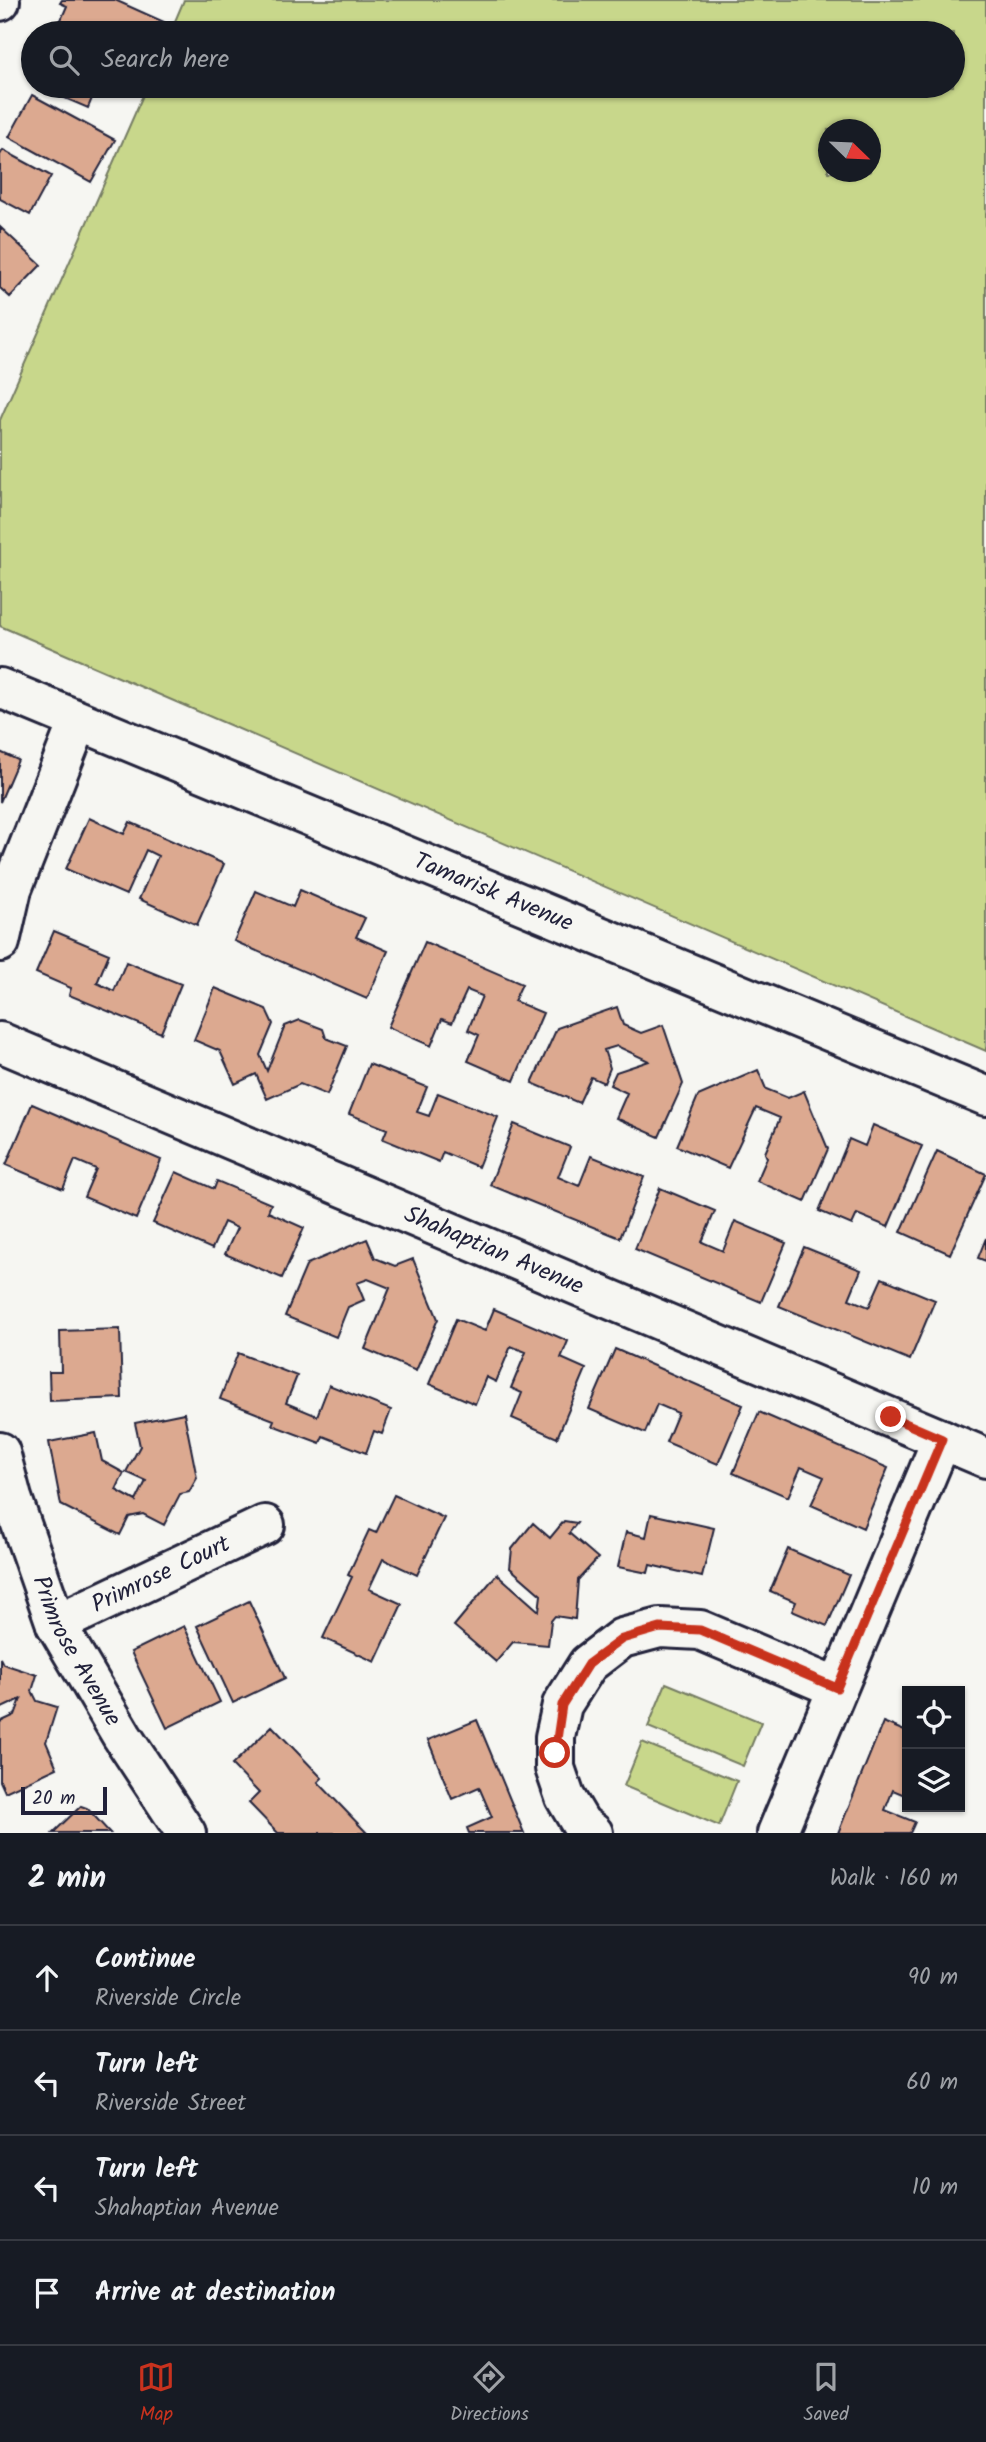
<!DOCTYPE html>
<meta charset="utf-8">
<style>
body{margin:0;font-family:Kalam,sans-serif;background:#242831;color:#f1f3f6}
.controls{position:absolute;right:21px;bottom:21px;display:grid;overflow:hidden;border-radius:0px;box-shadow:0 2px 5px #0004}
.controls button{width:63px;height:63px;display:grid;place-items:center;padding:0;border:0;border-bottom:2px solid #363941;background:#171b24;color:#f1f3f6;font:35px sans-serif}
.compass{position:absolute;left:818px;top:119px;width:63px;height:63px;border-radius:50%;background:#171b24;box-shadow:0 2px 5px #0004;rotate:113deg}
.scale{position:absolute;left:21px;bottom:18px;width:86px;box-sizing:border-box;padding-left:7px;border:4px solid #22223b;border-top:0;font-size:19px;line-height:24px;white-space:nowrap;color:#22223b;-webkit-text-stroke:5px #f6f6f2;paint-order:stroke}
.stop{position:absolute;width:21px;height:21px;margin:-16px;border:5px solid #c8321e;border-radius:50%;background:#fff}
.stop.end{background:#c8321e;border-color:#fff;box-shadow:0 2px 7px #0008}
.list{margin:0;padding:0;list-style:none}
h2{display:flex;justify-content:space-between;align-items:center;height:91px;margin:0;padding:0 28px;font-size:30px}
h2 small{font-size:23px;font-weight:400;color:#9ea1a6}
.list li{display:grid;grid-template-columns:46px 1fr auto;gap:21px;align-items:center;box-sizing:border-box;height:105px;padding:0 28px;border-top:2px solid #363941}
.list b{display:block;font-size:26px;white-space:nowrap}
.list p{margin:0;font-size:23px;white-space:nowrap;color:#9ea1a6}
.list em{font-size:23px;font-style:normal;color:#9ea1a6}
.icon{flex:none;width:38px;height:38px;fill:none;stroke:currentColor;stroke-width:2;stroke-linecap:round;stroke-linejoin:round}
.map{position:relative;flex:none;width:986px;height:1833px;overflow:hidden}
.search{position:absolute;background:#171b24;box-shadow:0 2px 5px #0004;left:21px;right:21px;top:21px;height:77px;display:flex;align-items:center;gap:18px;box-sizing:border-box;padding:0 24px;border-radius:38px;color:#9ea1a6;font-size:26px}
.sheet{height:511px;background:#171b24}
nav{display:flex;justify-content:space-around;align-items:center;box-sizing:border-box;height:98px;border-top:2px solid #363941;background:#171b24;font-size:19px;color:#9ea1a6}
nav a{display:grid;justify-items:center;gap:4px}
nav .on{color:#c8321e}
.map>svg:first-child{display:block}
.green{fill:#c8d78b;stroke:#757c63;stroke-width:2;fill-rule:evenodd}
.building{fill:#dca990;stroke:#22223b;stroke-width:2}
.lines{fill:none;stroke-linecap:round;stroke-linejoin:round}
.minor-casing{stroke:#22223b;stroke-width:44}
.minor{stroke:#f6f6f2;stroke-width:38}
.route{stroke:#c8321e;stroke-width:9}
.labels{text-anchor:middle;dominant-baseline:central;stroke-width:5;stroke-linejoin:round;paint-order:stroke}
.street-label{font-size:24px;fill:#22223b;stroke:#f6f6f2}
</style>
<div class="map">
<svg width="986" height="1833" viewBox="0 0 986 1833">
<rect width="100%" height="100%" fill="#f6f6f2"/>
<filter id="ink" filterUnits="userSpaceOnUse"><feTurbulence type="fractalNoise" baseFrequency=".0143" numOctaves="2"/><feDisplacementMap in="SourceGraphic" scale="14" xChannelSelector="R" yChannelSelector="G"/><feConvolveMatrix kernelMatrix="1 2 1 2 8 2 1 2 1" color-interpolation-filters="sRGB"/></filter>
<g filter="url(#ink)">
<!-- green -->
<path class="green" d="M184 0H986V1051L0 626V420L147 86H953V33H170ZM828 130H870V172H828Z
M666 1683 761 1722 743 1766 648 1727Z
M642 1742 737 1781 719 1826 624 1786Z"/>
<!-- building -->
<path class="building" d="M62 0H115L164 22 159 33H66L57 29 67 6 60 3Z
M37 86H97L88 108Z
M32 95 115 140 91 182 9 137Z
M3 150 51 176 30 215 0 199V155Z
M0 227 41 265 10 297 0 288Z
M0 752 18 760 0 802Z
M89 818 124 834 130 822 224 864 197 925 139 899 158 856 146 850 126 895 66 869Z
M300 890 365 918 356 937 388 951 367 999 234 941 256 891 293 907Z
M54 931 109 954 97 983 114 991 126 962 181 984 161 1033 69 995 71 988 36 973Z
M425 942 522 984 514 1001 543 1013 514 1081 468 1061 479 1035 468 1030 482 996 467 990 452 1023 442 1019 431 1046 388 1027Z
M215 988 266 1009 273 1024 260 1055 267 1071 285 1026 300 1020 323 1029 326 1038 347 1046 327 1095 300 1084 267 1099 256 1074 235 1084 220 1051 194 1040Z
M617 1007 623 1025 641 1033 663 1025 683 1084 659 1137 616 1118 627 1093 610 1085 616 1072 649 1061 617 1046 604 1050 610 1068 604 1083 591 1077 579 1103 532 1083 557 1028Z
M369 1064 427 1087 417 1112 429 1116 438 1093 498 1117 478 1167 443 1152 439 1162 383 1139 387 1129 349 1114Z
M758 1070 766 1089 788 1098 804 1091 828 1149 805 1202 757 1181 767 1158 765 1153 780 1118 756 1108 728 1168 677 1146 698 1096Z
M32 1104 161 1160 136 1219 84 1197 96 1169 75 1160 63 1189 6 1165Z
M514 1124 570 1147 558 1177 579 1186 591 1156 644 1177 620 1238 490 1185Z
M873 1125 922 1146 888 1227 857 1214 852 1225 819 1211 849 1139 865 1146Z
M937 1151 986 1174 950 1254 901 1232Z
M176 1172 214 1189 217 1181 271 1204 268 1212 304 1228 282 1278 225 1254 237 1228 224 1222 212 1249 153 1223Z
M660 1188 715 1211 702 1242 723 1251 735 1221 786 1243 761 1302 635 1249Z
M986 1238V1261L978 1258Z
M367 1239 375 1258 395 1266 413 1259 438 1319 416 1371 365 1349 390 1288 368 1279 357 1283 364 1300 348 1307 336 1337 285 1316 307 1264Z
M804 1247 861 1270 849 1299 869 1307 882 1278 935 1300 910 1360 779 1306Z
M494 1309 568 1341 561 1358 586 1369 557 1438 512 1418 522 1393 511 1388 526 1352 511 1346 496 1382 486 1377 475 1404 429 1384 456 1319 485 1331Z
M120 1329 122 1398 50 1401 49 1372H61L60 1331Z
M615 1349 743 1405 718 1464 666 1442 678 1413 657 1404 645 1433 589 1409Z
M238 1353 297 1376 286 1403 317 1416 329 1385 391 1410 382 1434 374 1431 366 1453 323 1436 320 1443 272 1425 274 1420 220 1399Z
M759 1412 888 1468 863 1528 811 1505 824 1477 801 1467 788 1497 733 1473Z
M184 1413 197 1478 189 1492 180 1494 164 1525 143 1514 129 1517 120 1535 61 1505 49 1442 96 1433 102 1461 124 1473 116 1490 136 1501 146 1481 126 1472 140 1446 135 1423Z
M394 1495 444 1518 417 1575 383 1559 369 1589 402 1604 375 1662 323 1638 352 1577 348 1575 369 1530 376 1533Z
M651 1514 714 1528 702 1577 650 1565 648 1573 618 1567 626 1532 646 1537Z
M564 1521 577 1523 569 1533 598 1558 578 1580 575 1619 555 1616 551 1621 548 1645 513 1642 496 1662 454 1626 497 1574 539 1611 541 1595 510 1568 512 1549 533 1523 550 1538Z
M788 1549 849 1575 827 1626 792 1611 796 1602 770 1591Z
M249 1601 285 1678 233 1703 197 1626Z
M184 1626 220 1702 167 1728 131 1652Z
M0 1658 3 1664 37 1675 32 1691 37 1701 57 1707 46 1742 57 1768 5 1792 0 1781V1722L15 1715 21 1699 0 1709Z
M477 1720 524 1833H469L467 1828 492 1817 479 1787 452 1799 428 1740Z
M883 1722 907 1732V1796L893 1790 885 1810 915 1822 910 1833H838Z
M272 1726 322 1778 318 1782 367 1833H278L249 1803 259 1793 232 1765Z
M81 1806 87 1808 110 1833H53Z"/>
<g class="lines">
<!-- minor casing -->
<g class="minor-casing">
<g id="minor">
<path d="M0 1V0"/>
<path id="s1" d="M0 688 986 1096"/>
<path d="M0 942 12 889 78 722"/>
<path id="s2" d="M0 1042 986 1458"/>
<path id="s3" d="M0 1452 12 1498 56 1624 122 1736 186 1833"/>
<path id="s4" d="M56 1624 265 1525"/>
<path d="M593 1833 581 1824 565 1797 555 1768V1737L562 1705 588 1664 622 1638 660 1628 700 1630 837 1688"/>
<path d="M777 1833 942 1439"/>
</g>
</g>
<!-- minor -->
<use href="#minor" class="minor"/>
</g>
</g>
<g class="lines" filter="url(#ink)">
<!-- route -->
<path class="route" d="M555 1753 562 1705 588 1664 622 1639 660 1628 700 1630 837 1688 942 1439 891 1417"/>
</g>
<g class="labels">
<!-- street labels -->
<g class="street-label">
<text stroke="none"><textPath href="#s1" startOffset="534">Tamarisk Avenue</textPath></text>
<text stroke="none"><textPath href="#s2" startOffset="536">Shahaptian Avenue</textPath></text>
<text stroke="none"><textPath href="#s4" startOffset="116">Primrose Court</textPath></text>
<text stroke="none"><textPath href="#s3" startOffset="214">Primrose Avenue</textPath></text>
</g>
</g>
</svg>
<div class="controls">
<button><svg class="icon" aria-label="locate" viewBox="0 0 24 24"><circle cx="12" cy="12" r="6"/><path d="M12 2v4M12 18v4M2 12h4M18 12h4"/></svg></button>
<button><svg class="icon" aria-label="layers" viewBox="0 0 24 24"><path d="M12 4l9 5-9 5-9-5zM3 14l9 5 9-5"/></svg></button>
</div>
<svg class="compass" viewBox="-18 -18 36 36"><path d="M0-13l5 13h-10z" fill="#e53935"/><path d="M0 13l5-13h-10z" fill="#9ea1a6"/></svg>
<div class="scale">20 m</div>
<div class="stop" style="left:555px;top:1753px"></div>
<div class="stop end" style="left:891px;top:1417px"></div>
<div class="search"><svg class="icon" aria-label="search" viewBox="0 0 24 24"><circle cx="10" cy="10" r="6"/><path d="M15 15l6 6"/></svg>Search here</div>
</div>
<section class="sheet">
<h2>2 min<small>Walk · 160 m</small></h2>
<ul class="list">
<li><svg class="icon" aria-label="ahead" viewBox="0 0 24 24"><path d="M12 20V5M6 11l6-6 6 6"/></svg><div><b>Continue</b><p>Riverside Circle</p></div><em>90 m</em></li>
<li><svg class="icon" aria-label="left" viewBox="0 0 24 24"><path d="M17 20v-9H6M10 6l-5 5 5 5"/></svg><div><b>Turn left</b><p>Riverside Street</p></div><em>60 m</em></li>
<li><svg class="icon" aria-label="left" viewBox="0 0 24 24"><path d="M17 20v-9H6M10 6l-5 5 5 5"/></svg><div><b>Turn left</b><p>Shahaptian Avenue</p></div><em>10 m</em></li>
<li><svg class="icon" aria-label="arrive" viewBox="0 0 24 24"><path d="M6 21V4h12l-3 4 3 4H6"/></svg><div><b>Arrive at destination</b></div></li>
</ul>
</section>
<nav>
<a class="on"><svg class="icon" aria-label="map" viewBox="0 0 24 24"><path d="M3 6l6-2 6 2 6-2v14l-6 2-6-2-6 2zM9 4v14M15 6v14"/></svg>Map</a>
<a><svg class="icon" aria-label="directions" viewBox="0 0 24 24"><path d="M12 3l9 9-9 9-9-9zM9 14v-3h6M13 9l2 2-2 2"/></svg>Directions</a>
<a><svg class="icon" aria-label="saved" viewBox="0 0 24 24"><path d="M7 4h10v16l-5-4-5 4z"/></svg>Saved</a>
</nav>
